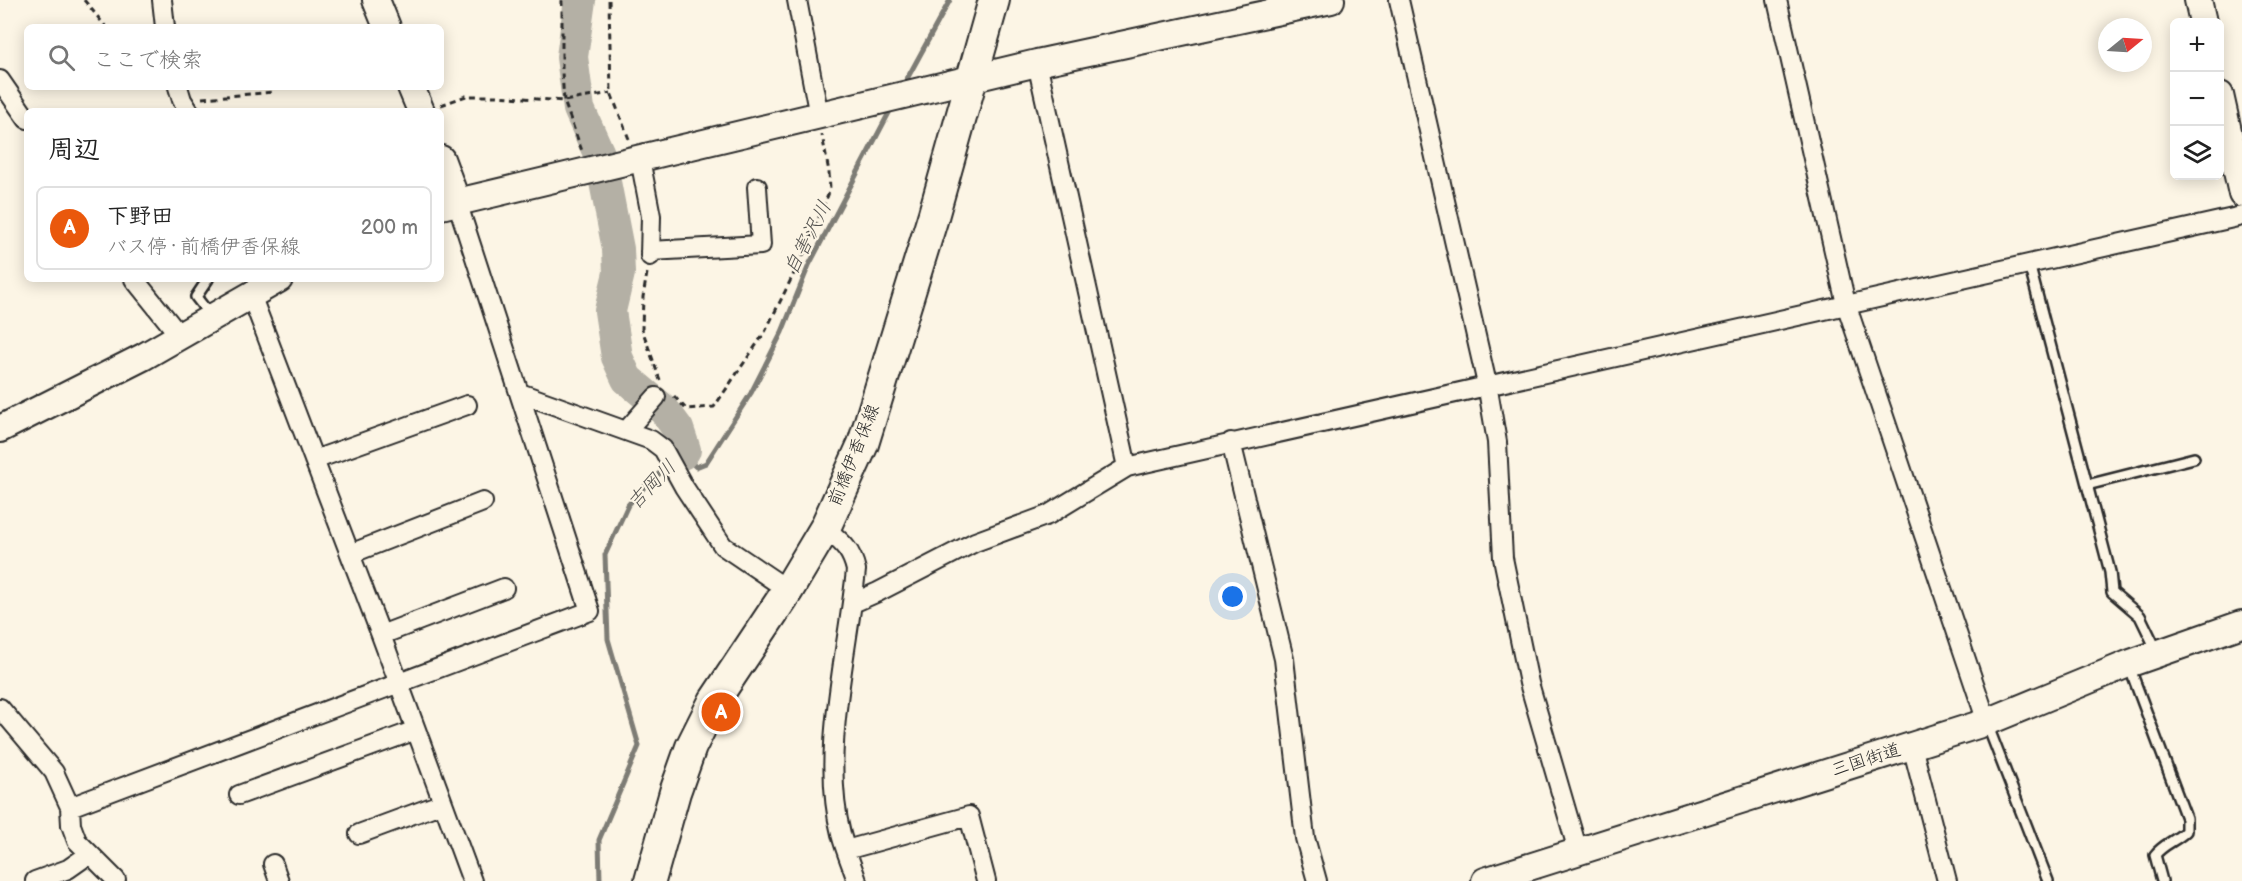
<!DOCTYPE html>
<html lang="ja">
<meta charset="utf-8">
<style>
body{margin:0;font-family:"Balsamiq Sans","Klee One",sans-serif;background:#f6f6f6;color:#222}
.controls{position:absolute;right:18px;top:18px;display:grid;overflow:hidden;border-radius:9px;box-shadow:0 3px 15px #0003}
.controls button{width:54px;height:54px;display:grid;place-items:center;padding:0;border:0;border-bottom:2px solid #e0e0e0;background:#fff;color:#222;font:30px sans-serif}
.compass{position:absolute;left:2098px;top:18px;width:54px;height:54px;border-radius:50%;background:#fff;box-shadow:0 3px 15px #0003;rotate:72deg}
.you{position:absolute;left:1233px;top:597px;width:21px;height:21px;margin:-15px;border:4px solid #fff;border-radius:50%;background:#1a73e8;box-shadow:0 0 0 9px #1a73e833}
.badge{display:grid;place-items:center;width:39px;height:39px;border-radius:50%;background:#ea580c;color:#fff;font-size:20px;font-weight:700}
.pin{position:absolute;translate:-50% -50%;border:3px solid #fff;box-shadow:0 2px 6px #0006}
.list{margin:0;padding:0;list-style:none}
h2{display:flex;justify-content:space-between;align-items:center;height:78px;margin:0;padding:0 24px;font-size:26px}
h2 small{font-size:20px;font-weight:400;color:#767676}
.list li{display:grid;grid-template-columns:39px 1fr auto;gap:18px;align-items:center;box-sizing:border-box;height:84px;margin:0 12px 12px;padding:0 12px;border:2px solid #e0e0e0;border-radius:9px}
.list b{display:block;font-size:22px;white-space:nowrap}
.list p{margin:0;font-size:20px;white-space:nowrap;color:#767676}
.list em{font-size:20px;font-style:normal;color:#767676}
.icon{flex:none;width:33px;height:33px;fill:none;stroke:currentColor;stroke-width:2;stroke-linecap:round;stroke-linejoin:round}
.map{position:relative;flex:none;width:2242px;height:881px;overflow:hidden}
.search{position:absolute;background:#fff;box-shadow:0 3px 15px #0003;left:24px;top:24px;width:420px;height:66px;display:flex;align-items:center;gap:15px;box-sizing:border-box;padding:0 21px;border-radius:9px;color:#767676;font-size:22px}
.panel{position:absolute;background:#fff;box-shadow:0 3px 15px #0003;left:24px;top:108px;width:420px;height:174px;border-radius:9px}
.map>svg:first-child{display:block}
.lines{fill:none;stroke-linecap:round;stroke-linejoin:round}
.stream{stroke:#7d7b74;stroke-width:5}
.river{stroke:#b4b0a5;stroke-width:32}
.lane-casing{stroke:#2b2b2b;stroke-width:14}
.street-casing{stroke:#2b2b2b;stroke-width:22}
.secondary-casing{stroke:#2b2b2b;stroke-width:30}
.primary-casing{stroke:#2b2b2b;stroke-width:34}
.path{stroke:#2b2b2b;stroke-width:3;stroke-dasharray:6 4.5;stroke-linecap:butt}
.lane{stroke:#fcf5e5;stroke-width:9}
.street{stroke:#fcf5e5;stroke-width:18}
.secondary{stroke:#fcf5e5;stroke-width:26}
.primary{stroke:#fcf5e5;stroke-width:30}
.labels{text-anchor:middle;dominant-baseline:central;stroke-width:4.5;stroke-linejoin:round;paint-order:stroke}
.street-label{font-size:18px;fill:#2b2b2b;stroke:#fcf5e5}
.water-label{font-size:20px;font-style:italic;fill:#545350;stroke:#fcf5e5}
</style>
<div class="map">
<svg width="2242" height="881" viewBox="0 0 2242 881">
<rect width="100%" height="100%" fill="#fcf5e5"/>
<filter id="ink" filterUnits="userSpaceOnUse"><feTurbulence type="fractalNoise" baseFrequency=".0167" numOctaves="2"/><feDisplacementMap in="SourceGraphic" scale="12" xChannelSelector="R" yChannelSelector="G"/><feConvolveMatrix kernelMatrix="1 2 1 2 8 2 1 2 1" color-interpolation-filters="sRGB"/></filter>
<g filter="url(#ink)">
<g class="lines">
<!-- stream -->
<path class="stream" d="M902 88 950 0
M600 881 599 840 639 746 608 639 605 555 628 505 646 485 682 454 696 467 706 463 751 393 782 332 809 265 892 107"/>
<!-- river -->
<path class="river" d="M580 0 572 57 579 109 600 156 618 249 619 273 610 311 617 357 627 379 664 410 678 429 685 450 682 454"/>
<!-- lane casing -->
<g class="lane-casing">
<path id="lane" d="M2029 264 2110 572 2112 592 2140 616 2157 651
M208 279 196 297 210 315
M2087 485 2194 458
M2129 666 2186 818V831C2176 841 2163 844 2155 855L2162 881
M1987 724 2048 881"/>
</g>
<!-- street casing -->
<g class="street-casing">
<path id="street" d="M162 0 165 27
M797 0 819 116
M1399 0 1487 384 1497 442 1503 558 1529 683 1578 851
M1777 0 1846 304 1987 722
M1037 63 1127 467
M0 80 27 119
M178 87 182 100 189 111
M640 159 651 216 650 256
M650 251 761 245 757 187
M134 279 179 335
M251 295 381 635 472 881
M520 393 651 440 663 449 684 487 723 546 788 590
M627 430 656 397
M1231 442 1284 659 1305 838 1317 881
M314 460 467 405
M825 528C841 542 851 548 856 570 848 652 820 753 841 834 845 850 852 865 857 881
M350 554 483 502
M853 603 878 592 975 542 1048 515 1127 467 2242 216
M381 635 504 588
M0 708 54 772 70 807 71 825 77 841 116 880
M1912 746 1947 881
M239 795 416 730
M70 807 590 611 457 202
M359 834 443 803
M846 850 969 816 986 881
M273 864 279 881
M35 881 68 869 88 855"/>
</g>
<!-- secondary casing -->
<g class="secondary-casing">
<path id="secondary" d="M376 0 387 27
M2198 0 2203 22
M411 87 421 111
M2220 95 2242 194
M441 159 457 202
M441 206 1037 63 1331 0
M0 429 143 357 279 279
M1485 881 1987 722 2128 664 2242 624"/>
</g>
<!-- primary casing -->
<g class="primary-casing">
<path id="primary" d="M650 881 675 792 691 747 714 701 788 590 825 528 863 444 933 217 994 0"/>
</g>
<!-- path -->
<path class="path" d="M84 0 106 27
M562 0V72L564 101 582 151
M609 0 611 93 629 139
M202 98 275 92
M441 105 466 96H497L564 101 611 93
M647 273 643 297 642 329 660 380
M674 396 686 409 714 407 765 332 806 249 830 190 829 172 822 135"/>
<!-- lane -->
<use href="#lane" class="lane"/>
<!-- street -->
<use href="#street" class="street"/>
<!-- secondary -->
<use href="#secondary" class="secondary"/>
<!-- primary -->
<use href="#primary" class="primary"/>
</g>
</g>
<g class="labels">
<!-- street labels -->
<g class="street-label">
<text transform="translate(854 455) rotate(-68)">前橋伊香保線</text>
<text transform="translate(1866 760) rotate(-18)">三国街道</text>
</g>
<!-- water labels -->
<g class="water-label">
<text transform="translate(808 238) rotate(-63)">自害沢川</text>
<text transform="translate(652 485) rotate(-46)">吉岡川</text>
</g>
</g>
</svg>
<div class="controls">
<button>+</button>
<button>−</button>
<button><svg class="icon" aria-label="layers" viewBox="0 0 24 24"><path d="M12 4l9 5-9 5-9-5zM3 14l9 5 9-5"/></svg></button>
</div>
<svg class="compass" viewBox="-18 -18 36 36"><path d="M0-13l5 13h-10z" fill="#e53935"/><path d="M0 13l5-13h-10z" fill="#767676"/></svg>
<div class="you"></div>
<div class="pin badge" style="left:721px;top:712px">A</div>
<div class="search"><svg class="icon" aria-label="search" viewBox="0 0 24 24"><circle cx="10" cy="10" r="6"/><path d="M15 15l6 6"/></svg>ここで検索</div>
<section class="panel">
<h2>周辺<small></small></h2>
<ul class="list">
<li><span class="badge">A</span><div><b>下野田</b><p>バス停 · 前橋伊香保線</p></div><em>200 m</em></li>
</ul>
</section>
</div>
